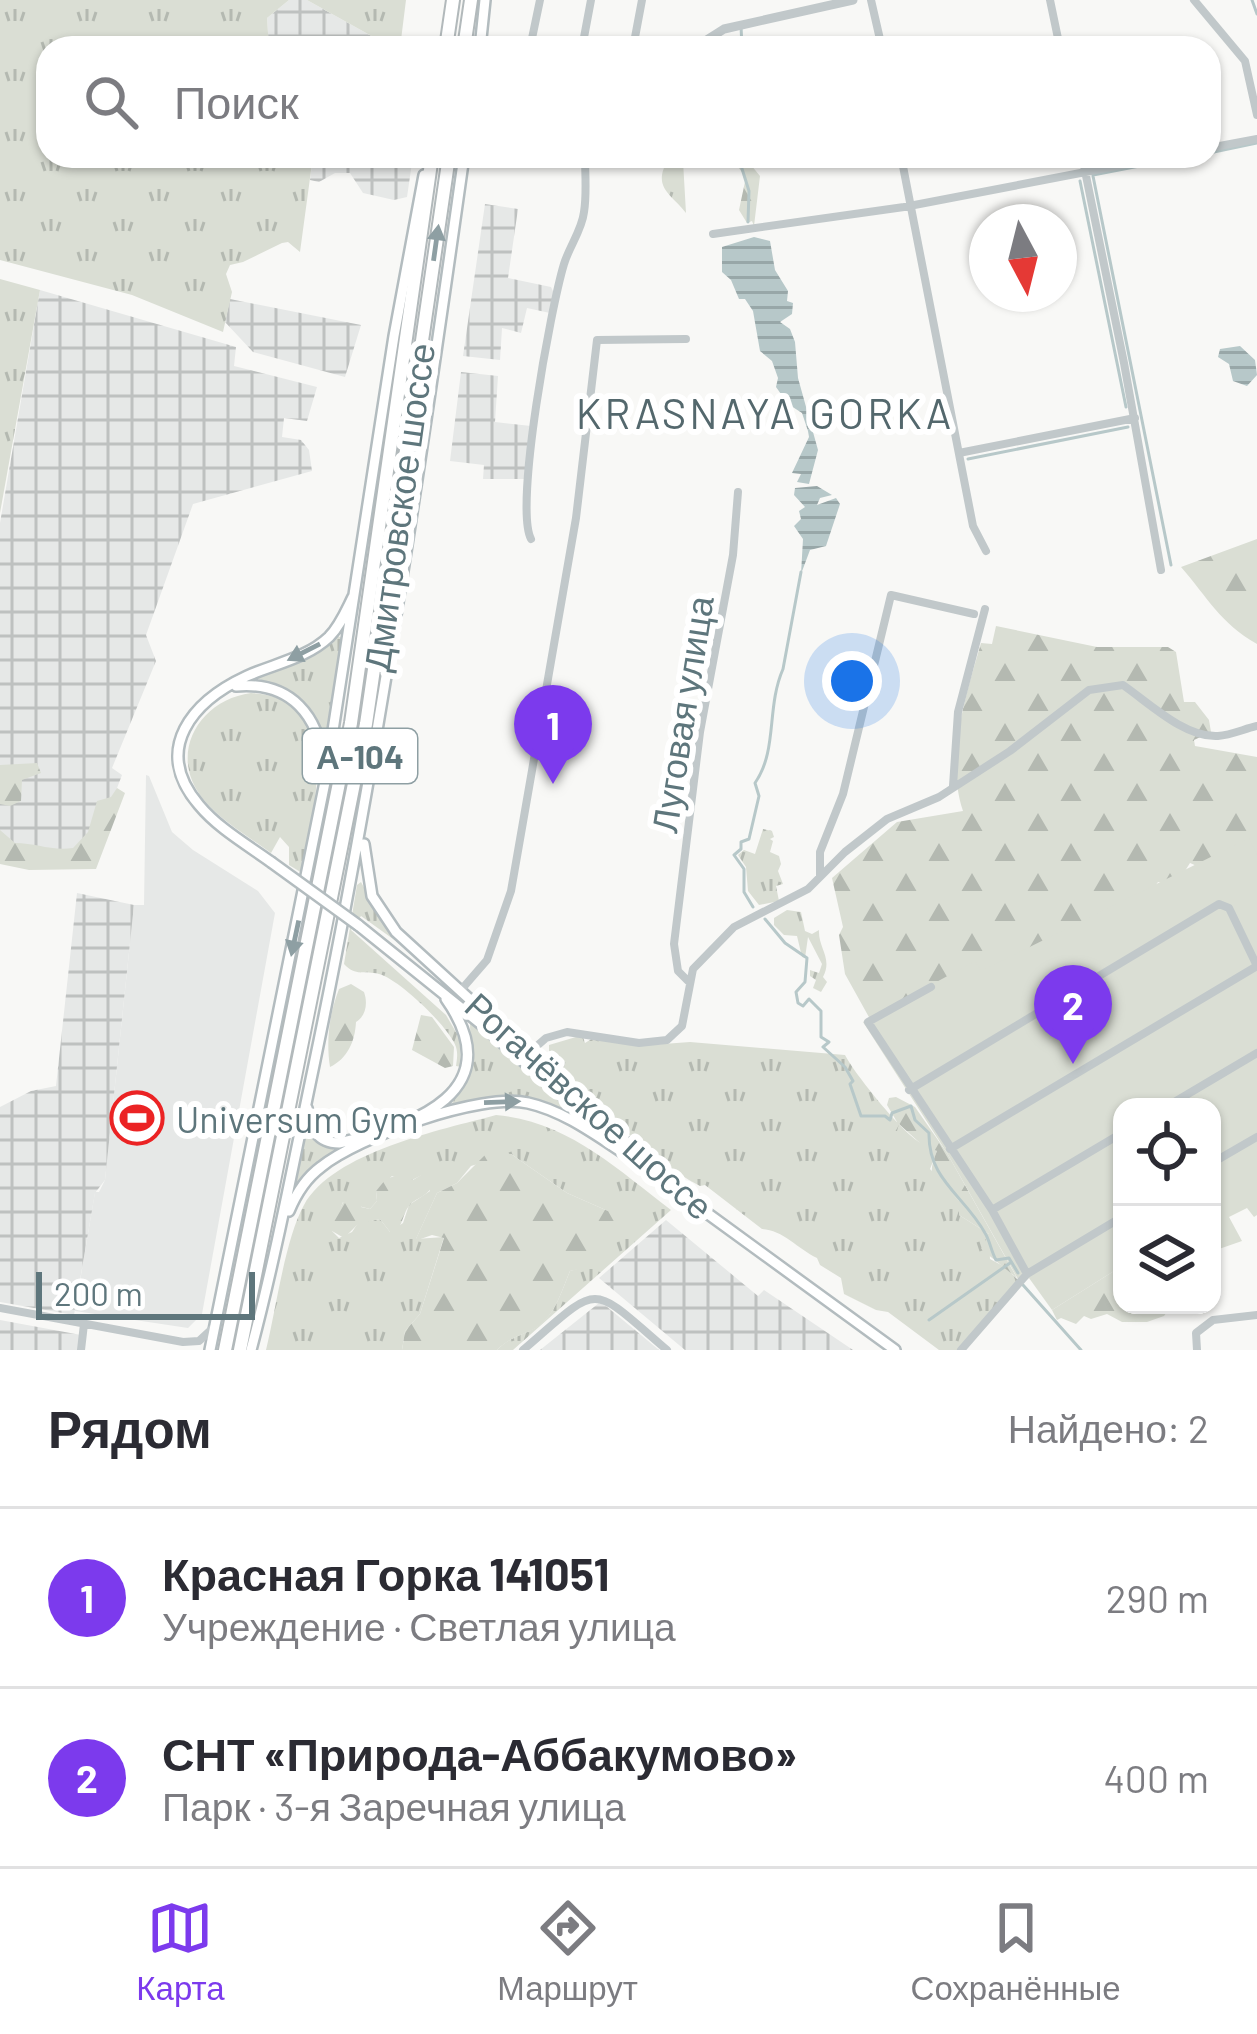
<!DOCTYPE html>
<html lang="ru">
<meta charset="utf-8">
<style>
body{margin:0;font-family:Barlow,sans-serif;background:#f2f2f3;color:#2b2b33}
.controls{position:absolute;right:36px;bottom:36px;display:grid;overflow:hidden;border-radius:24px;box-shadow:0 3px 9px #0004}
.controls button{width:108px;height:108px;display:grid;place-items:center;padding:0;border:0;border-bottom:3px solid #e1e1e2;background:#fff;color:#2b2b33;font:60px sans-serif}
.compass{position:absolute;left:969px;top:204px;width:108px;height:108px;border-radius:50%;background:#fff;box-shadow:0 3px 9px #0004;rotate:173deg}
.scale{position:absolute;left:36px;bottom:30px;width:219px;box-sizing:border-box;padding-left:12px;border:6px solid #5e767c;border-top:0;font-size:33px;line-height:42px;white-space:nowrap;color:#5e767c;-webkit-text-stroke:9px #fff;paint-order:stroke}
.you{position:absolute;left:852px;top:681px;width:42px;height:42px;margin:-30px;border:9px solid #fff;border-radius:50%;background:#1a73e8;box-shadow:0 0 0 18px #1a73e833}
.badge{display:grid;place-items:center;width:78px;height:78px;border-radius:50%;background:#7c3aed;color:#fff;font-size:39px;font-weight:700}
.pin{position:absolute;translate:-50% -99px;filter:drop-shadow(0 3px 6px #0008)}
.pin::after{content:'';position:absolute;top:63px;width:42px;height:36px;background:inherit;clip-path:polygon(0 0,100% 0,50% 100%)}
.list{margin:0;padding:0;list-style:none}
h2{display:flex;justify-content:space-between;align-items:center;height:156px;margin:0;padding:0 48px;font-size:51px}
h2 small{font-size:39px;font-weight:400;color:#7c7c81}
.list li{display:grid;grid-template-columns:78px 1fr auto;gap:36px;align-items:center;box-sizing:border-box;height:180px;padding:0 48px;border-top:3px solid #e1e1e2}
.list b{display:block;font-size:45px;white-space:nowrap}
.list p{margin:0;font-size:39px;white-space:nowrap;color:#7c7c81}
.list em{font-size:39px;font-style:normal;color:#7c7c81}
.icon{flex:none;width:66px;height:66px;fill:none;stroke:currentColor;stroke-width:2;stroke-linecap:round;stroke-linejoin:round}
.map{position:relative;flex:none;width:1257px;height:1350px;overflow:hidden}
.search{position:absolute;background:#fff;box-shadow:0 3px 9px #0004;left:36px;right:36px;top:36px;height:132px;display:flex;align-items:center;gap:30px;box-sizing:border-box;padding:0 42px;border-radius:36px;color:#7c7c81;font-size:45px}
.sheet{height:516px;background:#fff}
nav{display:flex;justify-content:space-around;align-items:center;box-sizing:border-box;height:168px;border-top:3px solid #e1e1e2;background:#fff;font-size:33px;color:#7c7c81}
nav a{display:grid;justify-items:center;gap:6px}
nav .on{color:#7c3aed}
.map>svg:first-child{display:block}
.built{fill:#e6e8e7}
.industrial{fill:url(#industrial-grid)}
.grass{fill:url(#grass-tufts);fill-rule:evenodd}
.forest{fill:url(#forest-firs)}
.garden{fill:#daded4}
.water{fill:url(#water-rules)}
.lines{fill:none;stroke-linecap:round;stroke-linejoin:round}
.stream{stroke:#b7c8c9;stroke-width:3}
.secondary-casing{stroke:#b3bcbf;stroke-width:14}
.trunk-casing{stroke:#b2b9bb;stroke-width:16}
.minor{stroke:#c1c8ca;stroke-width:8}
.tertiary{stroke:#c1c8ca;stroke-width:9}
.secondary{stroke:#fff;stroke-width:9}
.trunk{stroke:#fff;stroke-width:12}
.secondary-bridge-casing{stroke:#b3bcbf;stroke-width:14;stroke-linecap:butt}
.secondary-bridge{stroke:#fff;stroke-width:9}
.oneway{fill:#8e9fa3}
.labels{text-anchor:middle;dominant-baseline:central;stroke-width:12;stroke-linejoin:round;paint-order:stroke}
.shield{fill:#fff;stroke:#8e9fa3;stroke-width:3}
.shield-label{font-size:33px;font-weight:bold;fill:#5e767c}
.street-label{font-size:36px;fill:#5e767c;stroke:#fff}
.poi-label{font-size:36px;fill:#5e767c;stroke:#fff;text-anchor:start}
.quarter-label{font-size:42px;letter-spacing:3px;fill:#54686d;stroke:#fff}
</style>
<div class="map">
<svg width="1257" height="1350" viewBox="0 0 1257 1350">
<defs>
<pattern id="industrial-grid" width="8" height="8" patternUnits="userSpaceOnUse" patternTransform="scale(3)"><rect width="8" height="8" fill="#e6e8e7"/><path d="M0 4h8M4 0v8" fill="none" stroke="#bec1c0"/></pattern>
<pattern id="grass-tufts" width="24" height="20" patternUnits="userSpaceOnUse" patternTransform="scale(3)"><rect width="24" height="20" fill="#daded4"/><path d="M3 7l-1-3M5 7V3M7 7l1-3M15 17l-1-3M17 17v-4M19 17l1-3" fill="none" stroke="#b4b9b1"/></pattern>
<pattern id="forest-firs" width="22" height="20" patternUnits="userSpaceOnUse" patternTransform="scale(3)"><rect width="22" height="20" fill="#daded4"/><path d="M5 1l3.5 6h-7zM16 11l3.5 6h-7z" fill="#b4b9b1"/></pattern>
<pattern id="water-rules" width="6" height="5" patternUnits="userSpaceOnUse" patternTransform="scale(3)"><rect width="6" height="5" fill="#b7c8c9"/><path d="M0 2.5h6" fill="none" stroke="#98a7a8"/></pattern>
</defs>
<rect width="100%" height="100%" fill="#f8f8f6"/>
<!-- built -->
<path class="built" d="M146 775 149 776 172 832 193 850 258 891 275 913 202 1314 188 1328 75 1311 95 1192H99L105 1180 134 905H144Z"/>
<!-- industrial -->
<path class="industrial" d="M289 0H307L393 48H269L267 18Z
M313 156H413L407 197 394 200 363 193 350 173H335L319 182 310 180Z
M485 204 518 209 508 278 551 287 554 293 550 313 527 308 521 333 502 328 500 360 463 356Z
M40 290 236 347 234 366 317 387 307 421 284 418 282 437 301 440 309 450 312 471 193 504 146 635 156 661 112 768 122 775 94 848 85 855 0 849V523Z
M230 299 361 325 345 377 253 352 225 322Z
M461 372 498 376 495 422 531 426 525 479H483L484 465 450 461Z
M77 893 134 905 105 1180 95 1193 74 1315 0 1302V1107L31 1091 56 1086Z
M666 1220 758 1296 764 1290 853 1350H685L599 1278Z
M599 1303 606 1306 659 1350H540Z
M0 1320 81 1335 79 1350H0Z"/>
<!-- grass -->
<path class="grass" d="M0 0H289L267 18 269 48H48V156H313L300 252 288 242 282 243 243 262 230 265 226 274 232 292 223 332 132 295 0 260Z
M307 0H406L400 48H393Z
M670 157H679L683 161 686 213C671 193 650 187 670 157Z
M0 279 40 290 0 513Z
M338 636 342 638 328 729 323 731 294 694 257 678 312 656Z
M251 693C348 697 312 814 302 873L289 865V847L280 837 271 853C248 836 221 821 203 799 167 754 199 700 251 693Z
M763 829 772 831 774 837 770 839 773 841 770 852 779 856 781 864 778 871 783 884 776 886 779 901 759 905 748 891 746 867 738 855 744 850 755 854Z
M361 882 383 923 414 954 361 916 351 930 446 1015 460 1039 461 1067 456 1066C457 1059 458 1054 456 1047 450 1028 399 979 379 974 364 970 356 977 344 964L357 885Z
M787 910 801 912 805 931 812 934 819 930C818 948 833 958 823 977L827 982 821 992 813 988 816 980 810 976V970L819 973 822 964 808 937 805 958 802 957 797 936 784 935 774 925V918Z
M470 1023 571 1112 570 1114 515 1096 451 1105 471 1070Z
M576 1037H583L585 1043 593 1038 636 1046 690 1042 845 1055C854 1073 902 1133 921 1143 926 1146 932 1147 937 1151L930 1169 959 1201V1215L989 1234 990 1259 1005 1267 1019 1281 958 1350H939L888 1312 876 1310 844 1294 841 1278 820 1265 817 1258C798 1249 783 1230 762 1229L705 1185 700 1186C641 1155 596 1101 549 1056V1045Z
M496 1115C567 1121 616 1168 671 1210L513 1350H497C509 1338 517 1337 531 1330 554 1320 561 1292 570 1271L587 1266 608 1211 567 1193 511 1154 471 1166 457 1183 437 1193 416 1239 444 1237 420 1314 405 1331 402 1350H266C276 1310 285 1239 304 1205 333 1152 441 1130 496 1115ZM422 1175 430 1191 409 1205 403 1223 390 1232 380 1219 358 1223 352 1232 339 1238 332 1231 343 1202 370 1209 377 1201 376 1191 392 1176 412 1180Z
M308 1132 336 1151 296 1186 304 1133Z"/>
<!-- forest -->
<path class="forest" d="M729 156 754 160 751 165 760 176 754 226 752 221 747 223 739 210 746 177Z
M1257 539V644C1220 623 1208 598 1181 567Z
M996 626 1097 647H1168L1176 652 1184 702H1195L1209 720 1211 732 1194 740 1195 746 1257 757V880L1213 873 1190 863 1176 885 1158 882 1145 900 1109 918 870 1019 845 974 839 935 843 927 832 878 897 822 963 811C945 758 966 695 981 643L992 644Z
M37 763 41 773 22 780 21 801 10 806 0 804V765Z
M117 788 125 793 96 869 29 870 0 864V830L15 843C36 843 51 851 73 848L88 832 97 801 111 797Z
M351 984 364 992C368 1003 366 1016 356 1022 355 1042 347 1059 330 1067 326 1041 329 1015 339 989Z
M421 1015 432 1017 454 1047 453 1066 445 1068 412 1050Z
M896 1097 915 1107 947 1153 1017 1278 981 1249 989 1234 959 1215V1201L951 1193 943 1194C928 1178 930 1168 937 1151L921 1144 899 1124 897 1131 889 1133 885 1127 897 1122 887 1105 889 1098Z
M488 1152 511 1154 567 1193 608 1211 621 1234 605 1264 570 1271C561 1292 554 1320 532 1330 517 1337 509 1338 497 1350H402L405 1331 420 1314 444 1238 432 1235 415 1241 437 1193 457 1183Z
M426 1172 434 1181C429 1198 417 1196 409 1206 403 1213 403 1224 396 1232H390L380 1219 358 1224 344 1238 332 1231 331 1226 346 1197 362 1196 361 1207 370 1209 377 1201 376 1191 386 1179 403 1173 413 1180Z
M1122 1266V1305H1172L1164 1316 1147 1322H1122L1107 1314 1091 1319 1084 1316 1076 1324 1061 1318 1057 1320 1052 1310Z"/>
<!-- garden -->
<path class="garden" d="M1249 838 1257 855V1215L1254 1217 1247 1208 1229 1217 1242 1241 1219 1249 1212 1238V1107H1122V1266L1052 1310 1029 1278 1022 1284 1019 1281 947 1153 863 1022 975 961 981 971Z"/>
<!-- water -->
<path class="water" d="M754 237 770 241 775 270 788 291 787 301 793 303 792 314 780 322 790 329 795 342 798 378 818 450 809 484 797 482 801 474 792 473 809 437 808 431 802 413 788 404 776 387 778 378 772 361 760 351 753 311 745 299H739L731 280 722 272V247Z
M1240 346 1255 360 1257 375 1247 386 1233 381 1229 364 1218 357 1220 349Z
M817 486 832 495 820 498 817 505 836 498 840 504 826 546 810 550 801 574 803 539 794 526 801 519 799 511 805 507 794 495 795 488Z"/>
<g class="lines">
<!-- stream -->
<path class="stream" d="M1252 0 1257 14
M741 26 742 48
M1209 153 1257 143
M738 156 749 191 748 222
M1093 175 1191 156
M1093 176 1171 565
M1080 181 1126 407
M968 459 1128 427
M753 907 744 892V869L734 855 741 849V842L749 839 759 796 755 783C778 750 766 708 783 669L801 572
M765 919 785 943 807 958 805 982 796 992 798 1003 803 1006 809 999 821 1011V1037L829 1042 823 1047 845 1067 853 1081 850 1084 861 1116H885L890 1120 892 1113 911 1106 915 1120 929 1133C928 1180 964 1195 985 1233 990 1241 991 1251 996 1260L1009 1258 1018 1273
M1023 1285 1081 1350
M929 1320 1010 1263"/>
<!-- secondary casing -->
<g class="secondary-casing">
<path id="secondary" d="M480 48 485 0
M236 686C291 681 320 716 324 768
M364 844 372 896 396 932 689 1200 895 1350
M271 862C246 844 218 828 199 805 151 749 193 701 247 676 274 664 307 658 329 637 340 626 346 611 353 597
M358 925 481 1024 619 1145
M307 1108C311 1128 317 1143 339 1143 415 1126 511 1091 446 999
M289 1211C296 1194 306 1178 321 1167 358 1137 481 1092 528 1103 569 1112 606 1143 641 1164
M210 1350 325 782 394 336 424 175
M251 1350C276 1256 294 1160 314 1065 377 764 421 461 464 156"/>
</g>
<!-- trunk casing -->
<g class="trunk-casing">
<path id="trunk" d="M446 48 453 0
M464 48 471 0
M225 1350 351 723 432 156
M240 1350 366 724 449 156"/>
</g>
<!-- minor -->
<path class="minor" d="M871 0 882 48
M1050 0 1060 48
M1194 0 1245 61 1257 115
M530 48 540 0
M582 48 591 0
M633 48 642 0
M1209 148 1257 139
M901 156 973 526 986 551
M1082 156 1124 363 1161 570
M713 234 904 207 1169 156
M959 453 1135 418
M531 539C514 506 551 307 564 264 569 247 582 230 584 212 587 194 585 174 585 156
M953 786 958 712 985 609
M820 876V852L843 794 891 595 974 614
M688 981 678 971 674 944 700 732 733 555 738 492
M931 987 868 1022 992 1210 1027 1274
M461 990 487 960 511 891 576 518 597 340 686 339
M531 1051 546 1038 567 1032 639 1043 667 1040 682 1026 693 969 734 927 808 889 845 852 887 819 939 797 1010 751 1089 690 1123 685C1149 703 1185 738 1218 736 1231 735 1244 729 1257 726
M909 1090 1219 904 1229 908 1257 966 950 1149
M1166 1107 1257 1053
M1212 1163 1257 1137
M992 1210 1122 1133
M0 1308 183 1342 199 1341 212 1329
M81 1350 84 1324
M523 1350C602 1282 588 1282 667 1350
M961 1350 1027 1274 1122 1217
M1197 1350 1196 1333 1213 1320 1257 1315"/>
<!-- tertiary -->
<path class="tertiary" d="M694 48 724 29 853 0"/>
<!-- secondary -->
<use href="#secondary" class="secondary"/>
<!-- trunk -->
<use href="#trunk" class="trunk"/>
<!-- secondary-bridge casing -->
<g class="secondary-bridge-casing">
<path id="secondary-bridge" d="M271 862 358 925"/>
</g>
<!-- secondary-bridge -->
<use href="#secondary-bridge" class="secondary-bridge"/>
</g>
<!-- one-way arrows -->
<defs><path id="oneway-solid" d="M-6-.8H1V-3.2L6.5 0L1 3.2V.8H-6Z" transform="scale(3)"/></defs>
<g class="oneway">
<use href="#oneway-solid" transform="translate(436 243) rotate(-82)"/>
<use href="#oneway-solid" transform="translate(304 652) rotate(153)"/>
<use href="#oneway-solid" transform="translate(295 938) rotate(102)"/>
<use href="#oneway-solid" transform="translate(502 1102) rotate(-2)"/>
</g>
<!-- icons -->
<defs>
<g id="stadium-ring" transform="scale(2.7)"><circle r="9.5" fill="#fff" stroke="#eb2324" stroke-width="1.5"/><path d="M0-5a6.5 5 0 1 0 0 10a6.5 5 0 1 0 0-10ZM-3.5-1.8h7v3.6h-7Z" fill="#eb2324"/></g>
</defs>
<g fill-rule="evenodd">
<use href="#stadium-ring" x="137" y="1118"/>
</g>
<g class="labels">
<!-- shield labels -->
<rect class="shield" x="303" y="729" width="114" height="54" rx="9"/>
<g class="shield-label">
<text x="360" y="756">А-104</text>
</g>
<!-- street labels -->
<g class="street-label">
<text transform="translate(398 507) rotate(-82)">Дмитровское шоссе</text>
<text transform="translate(681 714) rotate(-81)">Луговая улица</text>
<text transform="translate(590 1105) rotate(42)">Рогачёвское шоссе</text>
</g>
<!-- poi labels -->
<g class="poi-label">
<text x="176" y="1118">Universum Gym</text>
</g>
<!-- quarter labels -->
<g class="quarter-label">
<text x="765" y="412">KRASNAYA GORKA</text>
</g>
</g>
</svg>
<div class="controls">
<button><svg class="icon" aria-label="locate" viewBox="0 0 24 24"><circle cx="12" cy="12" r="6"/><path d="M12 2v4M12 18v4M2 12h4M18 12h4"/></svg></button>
<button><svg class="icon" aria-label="layers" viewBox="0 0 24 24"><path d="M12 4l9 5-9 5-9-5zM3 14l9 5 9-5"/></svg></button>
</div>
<svg class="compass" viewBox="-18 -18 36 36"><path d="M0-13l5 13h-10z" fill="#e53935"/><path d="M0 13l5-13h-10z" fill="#7c7c81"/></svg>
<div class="scale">200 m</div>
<div class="you"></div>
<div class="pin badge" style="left:553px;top:784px">1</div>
<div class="pin badge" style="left:1073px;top:1064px">2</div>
<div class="search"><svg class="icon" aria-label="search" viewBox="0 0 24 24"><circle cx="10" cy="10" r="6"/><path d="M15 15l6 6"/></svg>Поиск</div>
</div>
<section class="sheet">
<h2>Рядом<small>Найдено: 2</small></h2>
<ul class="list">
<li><span class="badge">1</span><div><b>Красная Горка 141051</b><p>Учреждение · Светлая улица</p></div><em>290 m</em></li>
<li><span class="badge">2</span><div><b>СНТ «Природа-Аббакумово»</b><p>Парк · 3-я Заречная улица</p></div><em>400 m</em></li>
</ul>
</section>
<nav>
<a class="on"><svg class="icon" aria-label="map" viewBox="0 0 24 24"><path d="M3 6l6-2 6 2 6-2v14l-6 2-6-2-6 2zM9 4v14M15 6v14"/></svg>Карта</a>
<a><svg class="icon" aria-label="directions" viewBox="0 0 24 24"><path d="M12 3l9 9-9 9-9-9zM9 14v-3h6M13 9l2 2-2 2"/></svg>Маршрут</a>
<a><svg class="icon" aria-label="saved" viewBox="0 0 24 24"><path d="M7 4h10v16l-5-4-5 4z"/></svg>Сохранённые</a>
</nav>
